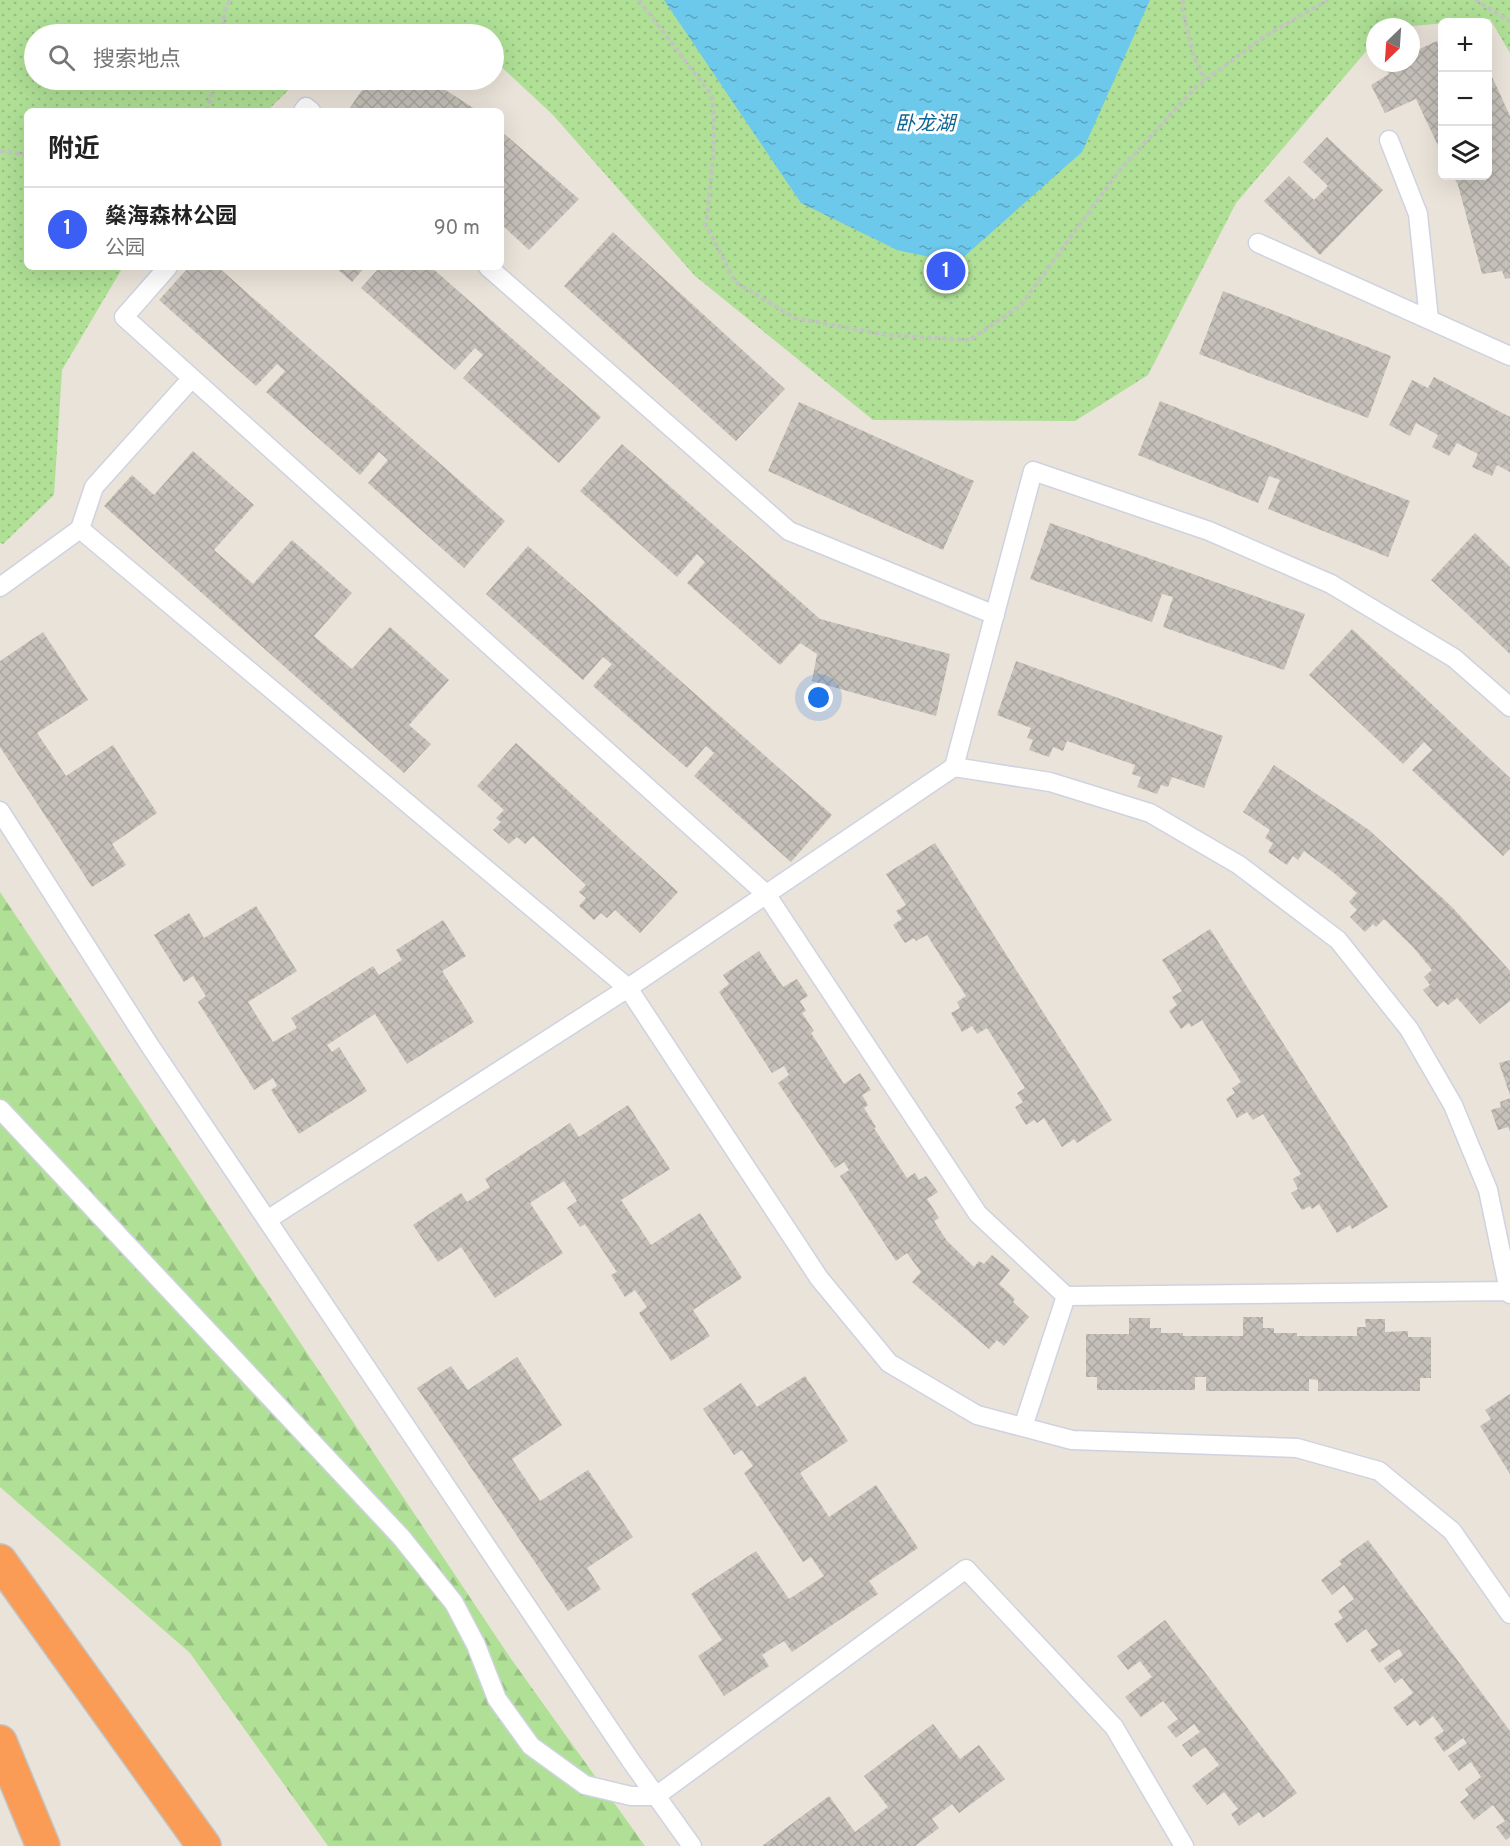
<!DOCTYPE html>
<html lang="zh">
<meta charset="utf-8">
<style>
body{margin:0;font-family:Overpass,"Noto Sans SC",sans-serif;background:#f2f2f2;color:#222}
.controls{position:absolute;right:18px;top:18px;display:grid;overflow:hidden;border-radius:9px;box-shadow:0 6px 24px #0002}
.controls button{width:54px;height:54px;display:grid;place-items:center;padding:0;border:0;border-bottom:2px solid #e0e0e0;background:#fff;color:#222;font:30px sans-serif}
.compass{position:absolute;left:1366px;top:18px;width:54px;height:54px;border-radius:50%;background:#fff;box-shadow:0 6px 24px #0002;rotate:205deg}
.you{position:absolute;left:819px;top:698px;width:21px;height:21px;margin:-15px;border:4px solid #fff;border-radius:50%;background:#1a73e8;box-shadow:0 0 0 9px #1a73e833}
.badge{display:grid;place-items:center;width:39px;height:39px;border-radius:50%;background:#3b5ef5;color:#fff;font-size:20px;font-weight:700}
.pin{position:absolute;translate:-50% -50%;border:3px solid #fff;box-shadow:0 2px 6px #0006}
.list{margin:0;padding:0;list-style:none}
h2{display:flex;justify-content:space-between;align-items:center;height:78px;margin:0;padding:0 24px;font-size:26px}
h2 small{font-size:20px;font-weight:400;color:#767676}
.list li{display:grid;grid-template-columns:39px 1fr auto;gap:18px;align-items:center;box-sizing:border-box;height:84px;padding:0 24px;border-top:2px solid #e0e0e0}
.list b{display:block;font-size:22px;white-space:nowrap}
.list p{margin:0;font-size:20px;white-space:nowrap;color:#767676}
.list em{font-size:20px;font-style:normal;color:#767676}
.icon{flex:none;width:33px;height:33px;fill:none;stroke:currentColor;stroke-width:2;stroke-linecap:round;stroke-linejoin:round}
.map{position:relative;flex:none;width:1510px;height:1846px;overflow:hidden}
.search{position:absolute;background:#fff;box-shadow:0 6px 24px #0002;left:24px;top:24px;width:480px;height:66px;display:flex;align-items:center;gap:15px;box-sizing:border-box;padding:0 21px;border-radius:33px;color:#767676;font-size:22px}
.panel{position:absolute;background:#fff;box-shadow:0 6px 24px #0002;left:24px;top:108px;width:480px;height:162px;border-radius:9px}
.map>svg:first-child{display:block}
.forest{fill:url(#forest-firs)}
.park{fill:url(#park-dots)}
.water{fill:url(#water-ripples)}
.building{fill:url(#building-cross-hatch)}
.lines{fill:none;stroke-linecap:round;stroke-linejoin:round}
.service-casing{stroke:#cfd2e1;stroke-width:21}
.motorway-casing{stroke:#c3c3c3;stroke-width:36}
.path{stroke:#c3c3c3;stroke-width:4;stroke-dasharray:4.5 3;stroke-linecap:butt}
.service{stroke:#fff;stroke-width:18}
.motorway{stroke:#fa9c55;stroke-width:33}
.labels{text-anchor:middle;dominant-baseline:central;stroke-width:6;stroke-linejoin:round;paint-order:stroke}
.water-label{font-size:20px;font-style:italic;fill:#106693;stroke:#fff}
</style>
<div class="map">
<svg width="1510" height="1846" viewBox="0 0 1510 1846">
<defs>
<pattern id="forest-firs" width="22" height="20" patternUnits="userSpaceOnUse" patternTransform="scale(1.5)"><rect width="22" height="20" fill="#afe096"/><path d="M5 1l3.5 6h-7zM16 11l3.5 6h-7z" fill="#97c081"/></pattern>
<pattern id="park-dots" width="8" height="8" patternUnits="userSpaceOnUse" patternTransform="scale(1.5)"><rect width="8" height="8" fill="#afe096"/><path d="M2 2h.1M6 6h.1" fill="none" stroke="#97c081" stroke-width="1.8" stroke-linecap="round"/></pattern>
<pattern id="water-ripples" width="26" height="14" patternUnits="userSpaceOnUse" patternTransform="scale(1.5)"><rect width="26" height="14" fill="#6dc9eb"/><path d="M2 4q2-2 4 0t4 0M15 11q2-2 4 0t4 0" fill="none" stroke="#5aa3be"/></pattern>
<pattern id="building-cross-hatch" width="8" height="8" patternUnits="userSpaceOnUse" patternTransform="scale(1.5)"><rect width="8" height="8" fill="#c5c0b9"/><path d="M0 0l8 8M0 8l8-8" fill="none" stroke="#a9a59f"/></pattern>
</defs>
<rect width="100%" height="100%" fill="#eae3d9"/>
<!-- forest -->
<path class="forest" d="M0 892 509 1656 645 1846H328L190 1653 0 1487Z"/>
<!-- park -->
<path class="park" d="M0 0H1510V53L1490 19 1402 27H1375V41L1236 203 1148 375 1075 421 873 420 695 276 553 115 494 60V34H466L454 24 351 34H34V80H299L267 111H27V267H123L62 370 54 495 3 544 0 543Z"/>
<!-- water -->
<path class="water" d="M664 0H1150L1082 152 957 263 897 250 801 203Z"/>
<!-- building -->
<path class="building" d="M1437 41 1442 52V154L1416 99 1385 113 1371 85 1389 74 1383 66 1390 63H1411V53Z
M1488 68 1510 116V278L1505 279 1502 271 1482 274 1458 185 1453 176H1488Z
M369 80H430L478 111H353L349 109Z
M501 131 579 199 529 250 501 224Z
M1327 137 1383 190 1320 255 1264 201 1289 176 1314 200 1328 186 1303 162Z
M613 232 785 389 736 441 564 286Z
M189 267H218L505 521 464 568 368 483 388 460 379 452 360 475 266 392 285 371 277 364 256 386 159 300Z
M335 267H365L352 282Z
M380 267H431L601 417 559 463 463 378 483 355 475 348 455 370 361 288Z
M1223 291 1391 356 1368 418 1199 354Z
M1434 377 1510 417V472L1497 465 1492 476 1472 467 1478 454 1457 443 1449 456 1432 447 1438 435 1416 423 1410 436 1389 425 1412 380 1428 388Z
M1160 401 1410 501 1388 557 1268 509 1280 480 1269 476 1258 503 1138 455Z
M799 402 974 481 943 550 768 471Z
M622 444 820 619 950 654 936 716 812 681 817 654 800 643 780 665 687 583 705 562 697 554 677 577 580 491Z
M193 451 254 505 214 550 253 584 292 540 352 593 314 636 352 669 390 627 449 680 409 725 431 744 404 773 104 506 132 475 154 495Z
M1050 523 1305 614 1284 670 1163 627 1173 597 1162 594 1152 622 1030 579Z
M1475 533 1510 567V654L1431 580Z
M528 546 832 815 791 862 694 776 714 753 706 746 687 768 593 686 612 664 603 657 583 680 486 594Z
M1352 629 1510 778V849L1503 856 1412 770 1432 750 1424 742 1403 764 1309 675Z
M43 632 88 700 37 733 66 776 113 745 157 813 112 844 126 865 92 887 0 747V661Z
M1016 661 1223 736 1204 788 1172 777 1168 787 1161 785 1157 794 1137 787 1141 777 1132 774 1135 765 1067 741 1063 751 1053 747 1049 757 1029 750 1033 740 1027 738 1031 728 997 715Z
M516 743 678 892 640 933 615 910 607 918 601 913 594 920 579 906 586 898 579 892 586 885 533 836 525 844 517 837 509 844 493 830 501 822 496 818 504 810 477 786Z
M1274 765 1369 830 1452 907 1510 971V1001L1480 1024 1457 998 1448 1005 1444 1001 1437 1007 1423 990 1430 985 1424 977 1432 970 1413 947 1384 919 1376 927 1373 924 1365 932 1350 917 1357 910 1349 902 1357 893 1334 873 1304 851 1298 860 1293 856 1287 865 1268 852 1273 843 1265 838 1270 830 1243 812Z
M935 843 1112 1120 1077 1143 1074 1139 1062 1147 1044 1118 1037 1123 1034 1120 1026 1125 1015 1107 1023 1102 1017 1093 1025 1088 987 1028 977 1034 972 1026 962 1032 951 1013 960 1008 957 1002 966 996 927 935 916 941 914 938 905 943 893 925 902 919 896 911 906 905 886 874Z
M256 906 297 971 248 1002 273 1042 297 1028 291 1018 373 966 379 975 402 960 396 950 443 920 466 956 442 971 474 1022 407 1064 375 1014 327 1045 332 1052 339 1047 367 1091 299 1134 271 1090 277 1086 273 1078 254 1090 198 1002 206 996 193 976 184 982 154 935 189 913 204 938Z
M1210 929 1388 1207 1352 1229 1350 1225 1337 1233 1319 1204 1312 1209 1310 1206 1302 1210 1291 1193 1298 1189 1293 1179 1301 1174 1263 1114 1253 1120 1247 1112 1237 1118 1226 1099 1235 1093 1232 1088 1241 1082 1202 1020 1191 1027 1189 1023 1181 1029 1169 1011 1177 1005 1172 997 1182 991 1162 960Z
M759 951 783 987 797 979 808 996 800 1001 806 1011 802 1013 814 1031 811 1033 844 1084 860 1073 871 1090 862 1095 868 1105 864 1108 876 1127 874 1128 907 1178 915 1173 919 1180 926 1176 938 1192 927 1199 939 1218 934 1221 947 1241 974 1267 979 1261 984 1264 992 1255 1010 1270 999 1284 1015 1299 1013 1302 1029 1317 1004 1346 997 1340 989 1349 912 1282 921 1272 907 1253 896 1261 840 1176 849 1170 844 1162 835 1168 778 1083 789 1075 784 1066 772 1073 719 992 729 984 723 975Z
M1510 1060V1095L1499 1063Z
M1510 1098V1131L1508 1127 1498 1130 1491 1110 1501 1107 1500 1102Z
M628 1105 670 1169 621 1200 651 1245 700 1213 742 1278 693 1310 710 1336 671 1361 639 1313 647 1307 635 1290 625 1297 611 1275 617 1272 585 1224 580 1227 567 1208 577 1201 564 1181 530 1203 563 1253 495 1298 461 1247 438 1262 413 1225 461 1193 467 1202 490 1187 485 1179 570 1123 579 1137Z
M1243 1317H1263V1328H1274V1333H1297V1336H1357V1327H1366L1365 1319H1385V1332L1408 1331V1337H1431V1378H1420V1391H1318V1380L1309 1379V1391H1206V1377H1195V1390H1097V1377H1086V1334H1129V1318H1150V1328H1161V1333H1183V1336H1243Z
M517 1357 562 1425 512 1459 540 1501 588 1470 633 1537 587 1568 601 1589 568 1611 417 1388 451 1366 468 1390Z
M805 1376 848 1441 800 1473 829 1517 876 1485 918 1548 869 1581 878 1594 792 1652 784 1641 762 1655 769 1666 724 1696 698 1656 722 1640 691 1594 756 1551 789 1599 824 1576 811 1557 803 1562 744 1473 753 1466 742 1450 734 1455 703 1409 741 1383 757 1407Z
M1510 1394V1474L1480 1426 1491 1419 1485 1410Z
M1368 1540 1510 1731V1837L1506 1840 1496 1827 1505 1821 1493 1805 1474 1820 1460 1802 1469 1795 1465 1789 1481 1777 1471 1762 1459 1771 1448 1756 1467 1743 1463 1738 1444 1752 1434 1738 1444 1731 1433 1716 1420 1726 1415 1720 1407 1726 1393 1708 1413 1693 1402 1678 1395 1683 1384 1668 1403 1655 1399 1649 1379 1663 1370 1650 1378 1645 1366 1629 1347 1643 1334 1624 1343 1618 1338 1611 1354 1599 1344 1585 1332 1595 1321 1580 1342 1564 1339 1561Z
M1165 1620 1297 1793 1263 1818 1259 1812 1239 1826 1231 1814 1238 1809 1224 1792 1207 1805 1192 1786 1219 1765 1205 1747 1191 1757 1182 1745 1200 1732 1194 1724 1176 1738 1167 1727 1178 1719 1163 1701 1141 1717 1125 1697 1152 1677 1140 1661 1128 1670 1117 1656Z
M933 1724 960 1759 979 1745 1005 1779 959 1813 952 1804 932 1819 939 1828 915 1846H762L829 1796 855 1832 888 1807 864 1776Z"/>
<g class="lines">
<!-- service casing -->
<g class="service-casing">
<path id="service" d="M303 111 306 107 311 111
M1389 140 1418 214 1429 319
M1258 243 1510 356
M168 267 124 317 766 894 978 1214 1066 1296 1023 1427
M488 267 789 531 995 615
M80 529 94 487 192 378
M0 587 80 529 628 988 819 1278 889 1363 977 1415 1072 1440 1297 1448 1379 1471 1452 1531 1510 1614
M954 767 1050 782 1150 813 1239 865 1338 940 1409 1029 1453 1105 1488 1190 1509 1291
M0 811 150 1046 631 1761 692 1846
M0 1109 401 1537 454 1603 476 1645 497 1699 531 1746 585 1785 631 1796H656L966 1569 1114 1727 1184 1846
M267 1220 628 988 954 767 1033 471 1209 531 1331 584 1454 658 1510 707
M1066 1296 1509 1291 1510 1294"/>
</g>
<!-- motorway casing -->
<g class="motorway-casing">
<path id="motorway" d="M0 1561 204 1846
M0 1742 43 1846"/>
</g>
<!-- path -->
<path class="path" d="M639 0 712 96 714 119 713 159 706 225 735 282 795 318 887 335 970 340 1021 305 1119 171 1196 87 1265 36 1328 0
M1183 0 1182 7 1193 54 1205 80
M1475 0 1510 21
M223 34 224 13 230 0
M206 111 217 80
M0 151 27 155"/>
<!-- service -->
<use href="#service" class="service"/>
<!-- motorway -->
<use href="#motorway" class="motorway"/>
</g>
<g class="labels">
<!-- water labels -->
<g class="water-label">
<text x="925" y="125">卧龙湖</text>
</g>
</g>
</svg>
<div class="controls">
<button>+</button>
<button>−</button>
<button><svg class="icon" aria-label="layers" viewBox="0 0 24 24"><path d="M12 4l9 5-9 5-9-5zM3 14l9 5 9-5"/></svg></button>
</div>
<svg class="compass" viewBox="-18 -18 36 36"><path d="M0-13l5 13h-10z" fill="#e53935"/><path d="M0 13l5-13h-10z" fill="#767676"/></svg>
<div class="you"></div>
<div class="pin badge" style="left:946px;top:271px">1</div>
<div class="search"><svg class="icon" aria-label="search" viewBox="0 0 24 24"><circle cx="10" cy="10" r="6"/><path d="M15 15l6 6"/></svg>搜索地点</div>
<section class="panel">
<h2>附近<small></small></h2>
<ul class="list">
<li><span class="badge">1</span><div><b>燊海森林公园</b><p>公园</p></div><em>90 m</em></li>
</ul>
</section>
</div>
